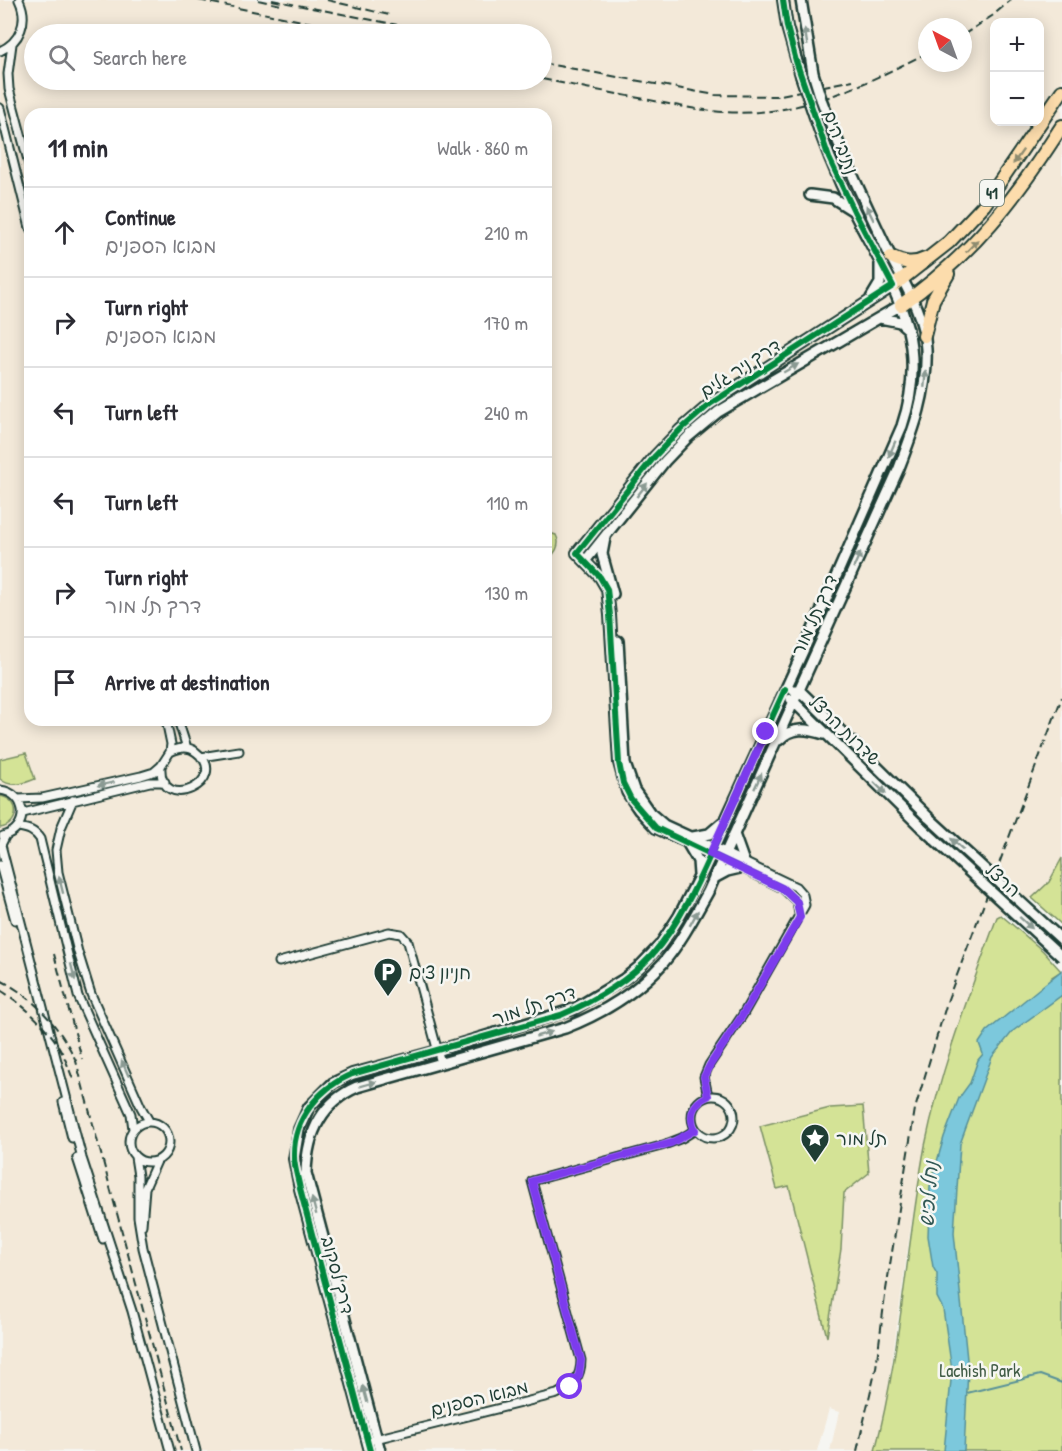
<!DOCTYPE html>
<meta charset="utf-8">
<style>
body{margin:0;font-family:"Patrick Hand","Playpen Sans Hebrew",sans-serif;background:#f7f7f7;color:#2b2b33}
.controls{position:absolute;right:18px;top:18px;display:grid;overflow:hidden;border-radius:12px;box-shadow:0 3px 15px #0003}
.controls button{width:54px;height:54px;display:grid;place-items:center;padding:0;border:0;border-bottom:2px solid #e1e1e2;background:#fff;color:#2b2b33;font:30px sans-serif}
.compass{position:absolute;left:918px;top:18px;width:54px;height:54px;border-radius:50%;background:#fff;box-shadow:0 3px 15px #0003;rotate:319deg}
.stop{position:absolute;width:18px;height:18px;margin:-14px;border:4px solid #7c3aed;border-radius:50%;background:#fff}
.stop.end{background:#7c3aed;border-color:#fff;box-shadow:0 2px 6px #0008}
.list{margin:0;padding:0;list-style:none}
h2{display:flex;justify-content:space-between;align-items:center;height:78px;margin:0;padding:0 24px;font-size:26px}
h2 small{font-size:20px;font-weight:400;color:#7c7c81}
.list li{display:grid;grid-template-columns:39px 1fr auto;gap:18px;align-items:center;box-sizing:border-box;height:90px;padding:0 24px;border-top:2px solid #e1e1e2}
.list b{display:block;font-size:22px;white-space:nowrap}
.list p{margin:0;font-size:20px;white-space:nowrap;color:#7c7c81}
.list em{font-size:20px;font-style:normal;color:#7c7c81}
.icon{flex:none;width:33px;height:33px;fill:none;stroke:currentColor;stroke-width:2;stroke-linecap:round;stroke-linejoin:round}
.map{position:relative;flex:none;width:1062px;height:1451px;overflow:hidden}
.search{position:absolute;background:#fff;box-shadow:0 3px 15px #0003;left:24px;top:24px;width:528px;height:66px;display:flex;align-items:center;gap:15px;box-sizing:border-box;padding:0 21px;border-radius:33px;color:#7c7c81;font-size:22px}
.panel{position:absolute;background:#fff;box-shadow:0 3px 15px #0003;left:24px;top:108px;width:528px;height:618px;border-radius:18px}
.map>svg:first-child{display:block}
.built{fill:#f3e9d9;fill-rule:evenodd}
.green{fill:#d4e396;stroke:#7a9065;stroke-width:1.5}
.water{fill:#7cc8dc;stroke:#579099;stroke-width:1.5}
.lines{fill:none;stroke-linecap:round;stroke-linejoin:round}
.stream{stroke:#579099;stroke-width:2}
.street-casing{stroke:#1f3d34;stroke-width:11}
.secondary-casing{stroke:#1f3d34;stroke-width:14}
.highway-casing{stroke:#1f3d34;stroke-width:16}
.street{stroke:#f6f6f2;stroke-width:7}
.secondary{stroke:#f6f6f2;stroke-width:9}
.highway{stroke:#fcdcac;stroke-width:12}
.rail{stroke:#1f3d34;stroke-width:2;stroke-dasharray:9 4.5;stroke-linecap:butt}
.secondary-bridge-casing{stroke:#1f3d34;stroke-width:14;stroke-linecap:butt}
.secondary-bridge{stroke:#f6f6f2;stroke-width:9}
.cycleway-casing{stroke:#f6f6f2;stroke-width:10}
.cycleway{stroke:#00873e;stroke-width:6}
.oneway{fill:#8a9a93}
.oneway2{fill:#8e8c70}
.route{stroke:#7c3aed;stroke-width:8}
.labels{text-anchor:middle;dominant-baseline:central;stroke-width:5;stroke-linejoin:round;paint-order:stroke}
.shield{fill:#f6f6f2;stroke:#60746d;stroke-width:1.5}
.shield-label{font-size:16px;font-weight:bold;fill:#1f3d34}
.street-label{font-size:18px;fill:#1f3d34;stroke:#f6f6f2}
.poi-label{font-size:18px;fill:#1f3d34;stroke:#f6f6f2;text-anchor:start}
.park-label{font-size:18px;fill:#435e48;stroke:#f6f6f2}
.water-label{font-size:20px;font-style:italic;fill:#325956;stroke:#f6f6f2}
</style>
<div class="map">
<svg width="1062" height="1451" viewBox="0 0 1062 1451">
<rect width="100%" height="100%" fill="#f6f6f2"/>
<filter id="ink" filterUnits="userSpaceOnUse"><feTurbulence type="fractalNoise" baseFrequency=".0167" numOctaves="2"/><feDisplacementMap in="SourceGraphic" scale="12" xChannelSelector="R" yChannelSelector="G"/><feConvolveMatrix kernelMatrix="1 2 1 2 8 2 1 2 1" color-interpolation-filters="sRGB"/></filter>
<g filter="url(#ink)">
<!-- built -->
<path class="built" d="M0 0H1062V858L1049 882 1032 898 997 917 953 1043 938 1091 925 1145 910 1232 884 1419 875 1451H830L839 1412 829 1409 817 1451H0ZM994 22H1040V122H994ZM927 27H963V63H927ZM34 34H542V80H34ZM30 114H546V720H30Z"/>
<!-- green -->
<path class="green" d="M546 532 556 535C562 546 554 554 546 562Z
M26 753 35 779C23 784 11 788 0 779V759Z
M0 796C21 799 20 825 0 828Z
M1062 858V925L1032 898 1049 882Z
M1001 915 1043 951 1061 971 1052 977 1062 988V1451H875C901 1352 906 1247 925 1146 941 1067 970 992 997 917Z
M863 1106 869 1173 844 1193 841 1249 827 1337 789 1186 777 1189 760 1126 830 1108Z"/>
<!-- water -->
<path class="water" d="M1062 970V995L1013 1031 992 1057 960 1144 954 1233 968 1369 964 1451H944L952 1370 943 1309 937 1297V1274L933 1267 928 1236 930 1186 944 1137 959 1098 970 1083 978 1060 983 1054 979 1043 987 1031Z"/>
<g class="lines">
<!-- stream -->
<path class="stream" d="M967 1393 1040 1375 1062 1383"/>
<!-- street casing -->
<g class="street-casing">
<path id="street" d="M12 44 8 74 9 89 30 168
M0 51C20 42 29 21 19 0
M0 108 30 228
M166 720 171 744 170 752 161 766C158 817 234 780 196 752 188 745 178 748 170 752
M178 720 187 748
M201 757 239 751
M0 790C28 793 30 829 3 836
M18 799 42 798 141 776 154 772 161 766
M73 800 61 828 56 850 58 872 78 952 91 994 141 1107 149 1121
M23 813 150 782H165
M18 827C28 829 34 830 40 839L78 996 131 1114 133 1129
M6 835 1 845 82 1158 132 1311 170 1451
M723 859 782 888 797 902 799 914
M0 865 15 920
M279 962 389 932 401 934 408 942 441 1063
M692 1117a21 21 0 1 1 42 0a21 21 0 1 1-42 0Z
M708 1096 704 1077 709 1065 742 1016 805 905 803 895 796 887 725 853
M63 1102 72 1138
M129 1142a20 20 0 1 1 40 0a20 20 0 1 1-40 0Z
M135 1157 138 1176V1217L143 1248 196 1451
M77 1158 103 1239
M142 1225 145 1188 157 1161
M367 1441 557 1394C573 1385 581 1378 581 1360L532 1181 661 1146 682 1138 695 1130"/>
</g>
<!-- secondary casing -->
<g class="secondary-casing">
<path id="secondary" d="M783 0 787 27 801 76
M801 0 813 73
M810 195 833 198 852 210
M871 298 880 283V264
M880 318 900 322 908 329
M605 538 602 554 613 594
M586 560 665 461 688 437 718 412 901 305
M618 641 625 764 634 790 650 813 664 825 725 853
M794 690H799L929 818
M791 699 921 827
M779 740C792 726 807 729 824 734
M734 834 744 862
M693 837 709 834 723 822
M688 844 698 861 699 875
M723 859 656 828 639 810 627 792 619 763 610 615 607 589 600 577 577 553 655 456 680 430 710 404 893 286
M714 878 727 871 740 868
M370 1451 300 1189 294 1159 299 1129 309 1107 333 1083 352 1074 437 1051 574 1009 624 979 639 967 660 945 679 916 706 863 810 636 902 426C932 337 891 286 853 210 836 175 822 140 810 103
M380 1451 306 1173C307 1135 320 1103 357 1087L565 1028C601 1014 637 992 663 963 681 942 694 917 708 892L899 468C914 429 928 392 926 349 924 311 901 279 886 247 863 198 840 150 821 99"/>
</g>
<!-- highway casing -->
<g class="highway-casing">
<path id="highway" d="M891 257C903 263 913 265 925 259
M893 286 949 242 984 205 1062 91
M901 305C972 255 1016 198 1062 126
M924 336 933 300 948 274"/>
</g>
<!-- street -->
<use href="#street" class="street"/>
<!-- secondary -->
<use href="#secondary" class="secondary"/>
<!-- highway -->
<use href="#highway" class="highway"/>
<!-- rail -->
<path class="rail" d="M198 0 366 34
M258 0 281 5
M272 0 443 34
M327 0 389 15
M276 24 319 34
M963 35 992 16 1011 0
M542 63 715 95 776 96 853 80
M542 79C576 86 611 93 645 99 683 107 720 115 759 112 818 108 875 79 927 53
M54 954 82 1059
M0 980C33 996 61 1028 76 1061L181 1451
M0 990C19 1001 44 1024 56 1042 64 1054 69 1069 74 1082
M857 1451 876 1368 885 1296 915 1109 948 999 1062 697"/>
<!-- secondary-bridge casing -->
<g class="secondary-bridge-casing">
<path id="secondary-bridge" d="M813 73 821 99
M801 76 810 103
M929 818 1062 940
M921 827 1062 957"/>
</g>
<!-- secondary-bridge -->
<use href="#secondary-bridge" class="secondary-bridge"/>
<!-- cycleway casing -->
<g class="cycleway-casing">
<path id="cycleway" d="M783 0 787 27 796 61 829 158 854 211 893 286 710 404 680 430 655 456 577 553 600 577 607 589 610 615 619 763 623 783 631 799 656 828 782 888 797 902 800 917
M370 1451 300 1189C298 1178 294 1167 294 1156 293 1119 319 1088 352 1074L561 1015C594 1001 628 981 652 955 683 920 704 869 723 827 743 781 764 735 785 689"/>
</g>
<!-- cycleway -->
<use href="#cycleway" class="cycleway"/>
</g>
<!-- one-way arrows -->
<defs><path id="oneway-solid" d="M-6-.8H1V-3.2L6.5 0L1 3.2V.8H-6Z" transform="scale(1.5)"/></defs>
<g class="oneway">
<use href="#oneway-solid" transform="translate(806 37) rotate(-99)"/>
<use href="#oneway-solid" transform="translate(870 213) rotate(-116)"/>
<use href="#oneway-solid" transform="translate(791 368) rotate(-30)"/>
<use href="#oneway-solid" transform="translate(925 379) rotate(-85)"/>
<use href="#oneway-solid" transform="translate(892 449) rotate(113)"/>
<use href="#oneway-solid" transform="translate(642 490) rotate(-52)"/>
<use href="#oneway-solid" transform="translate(857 560) rotate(-66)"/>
<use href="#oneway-solid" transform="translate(758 781) rotate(-65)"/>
<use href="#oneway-solid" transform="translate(106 784) rotate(168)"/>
<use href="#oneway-solid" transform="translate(880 788) rotate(44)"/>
<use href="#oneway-solid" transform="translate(957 844) rotate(-138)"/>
<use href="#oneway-solid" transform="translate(61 885) rotate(-104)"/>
<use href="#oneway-solid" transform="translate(694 918) rotate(-61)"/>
<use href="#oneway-solid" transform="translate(1026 923) rotate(42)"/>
<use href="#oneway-solid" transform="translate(73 972) rotate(76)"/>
<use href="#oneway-solid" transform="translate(544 1034) rotate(-16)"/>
<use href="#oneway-solid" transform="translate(125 1068) rotate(-114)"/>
<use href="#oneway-solid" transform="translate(368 1084) rotate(-16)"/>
<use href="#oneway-solid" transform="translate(314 1206) rotate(-105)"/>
<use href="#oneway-solid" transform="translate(365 1394) rotate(-105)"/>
</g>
<g class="oneway2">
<use href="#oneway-solid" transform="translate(1018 157) rotate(125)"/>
<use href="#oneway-solid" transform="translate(972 246) rotate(-46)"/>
</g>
</g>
<g class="lines" filter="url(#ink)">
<!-- route -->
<path class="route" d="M570 1387 579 1375 581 1360 532 1181 671 1143 695 1130C688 1115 693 1103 708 1096L704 1077 710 1065 742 1016 800 917 797 902 782 888 710 854 766 732"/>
</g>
<!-- icons -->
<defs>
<g id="parking-pin" transform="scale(1.5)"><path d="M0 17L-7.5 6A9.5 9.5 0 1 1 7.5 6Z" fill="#1f3d34" stroke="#f6f6f2"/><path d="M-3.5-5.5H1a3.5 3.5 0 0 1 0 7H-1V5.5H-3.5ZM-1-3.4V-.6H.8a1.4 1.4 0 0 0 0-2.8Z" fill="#fff"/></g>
<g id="sight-pin" transform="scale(1.5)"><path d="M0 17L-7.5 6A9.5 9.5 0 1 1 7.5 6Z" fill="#1f3d34" stroke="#f6f6f2"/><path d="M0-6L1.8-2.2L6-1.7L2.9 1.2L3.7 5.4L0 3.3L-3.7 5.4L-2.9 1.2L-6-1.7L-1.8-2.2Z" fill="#fff"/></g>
</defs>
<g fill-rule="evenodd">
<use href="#parking-pin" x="388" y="972"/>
<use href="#sight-pin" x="815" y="1138"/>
</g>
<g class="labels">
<!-- shield labels -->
<rect class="shield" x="980" y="180" width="24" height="26" rx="4.5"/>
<g class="shield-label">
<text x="992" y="193">41</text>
</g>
<!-- street labels -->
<g class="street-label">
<text transform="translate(841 142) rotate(69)">נתיבי הים</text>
<text transform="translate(740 368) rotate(-33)">דרך ניר גלים</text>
<text transform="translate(814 615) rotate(-66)">דרך תל מור</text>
<text transform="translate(845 730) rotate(44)">שדרות הרצל</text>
<text transform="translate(1003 880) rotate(42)">הרצל</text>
<text transform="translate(534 1005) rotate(-19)">דרך תל מור</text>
<text transform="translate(338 1275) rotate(75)">דרך לסקוב</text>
<text transform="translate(479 1398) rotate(-14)">מבוא הספנים</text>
</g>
<!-- poi labels -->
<g class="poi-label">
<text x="409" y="972">חניון צים</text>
<text x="836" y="1138">תל מור</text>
</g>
<!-- park labels -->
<g class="park-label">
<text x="980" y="1370">Lachish Park</text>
</g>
<!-- water labels -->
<g class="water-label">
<text transform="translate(928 1194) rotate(-86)">נחל לכיש</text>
</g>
</g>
</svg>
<div class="controls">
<button>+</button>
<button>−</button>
</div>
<svg class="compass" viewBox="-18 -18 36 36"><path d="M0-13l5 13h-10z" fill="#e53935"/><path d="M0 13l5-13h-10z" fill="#7c7c81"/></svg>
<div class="stop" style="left:570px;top:1387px"></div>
<div class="stop end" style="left:766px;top:732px"></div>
<div class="search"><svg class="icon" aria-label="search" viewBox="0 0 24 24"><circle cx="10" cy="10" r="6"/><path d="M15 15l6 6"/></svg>Search here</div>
<section class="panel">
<h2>11 min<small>Walk · 860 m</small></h2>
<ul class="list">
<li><svg class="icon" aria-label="ahead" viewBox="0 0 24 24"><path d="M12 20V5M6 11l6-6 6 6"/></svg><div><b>Continue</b><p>מבוא הספנים</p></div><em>210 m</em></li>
<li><svg class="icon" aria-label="right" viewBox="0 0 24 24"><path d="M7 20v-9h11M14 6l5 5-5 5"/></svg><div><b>Turn right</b><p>מבוא הספנים</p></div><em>170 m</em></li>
<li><svg class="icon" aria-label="left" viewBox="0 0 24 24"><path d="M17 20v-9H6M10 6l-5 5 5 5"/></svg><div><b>Turn left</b></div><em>240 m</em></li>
<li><svg class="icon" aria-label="left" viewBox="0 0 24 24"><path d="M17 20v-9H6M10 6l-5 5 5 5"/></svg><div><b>Turn left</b></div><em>110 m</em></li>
<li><svg class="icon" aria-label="right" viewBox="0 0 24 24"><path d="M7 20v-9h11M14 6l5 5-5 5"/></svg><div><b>Turn right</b><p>דרך תל מור</p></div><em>130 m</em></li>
<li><svg class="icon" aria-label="arrive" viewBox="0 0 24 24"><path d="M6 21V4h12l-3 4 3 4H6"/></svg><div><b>Arrive at destination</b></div></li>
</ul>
</section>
</div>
